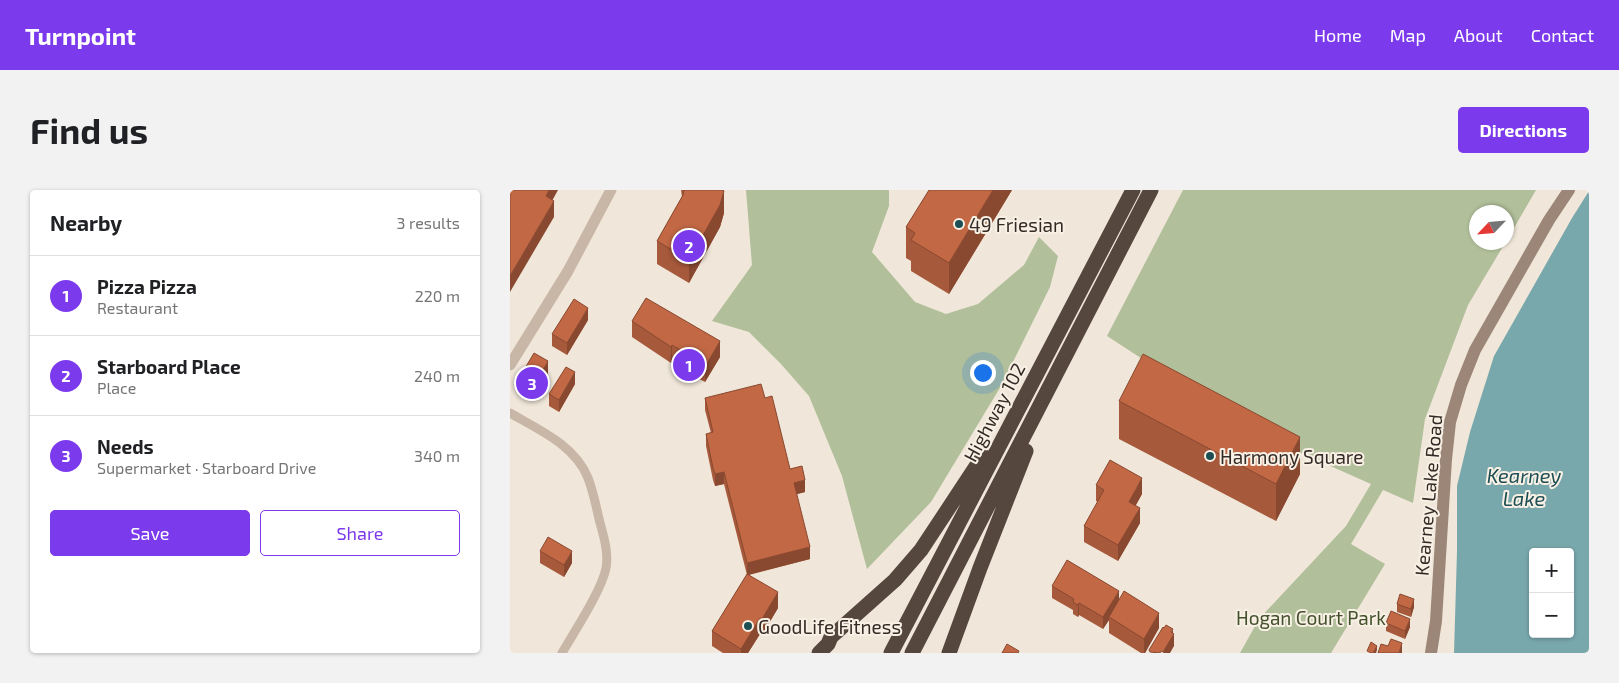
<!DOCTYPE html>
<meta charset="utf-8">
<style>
body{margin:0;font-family:"Exo 2",sans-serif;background:#f2f2f2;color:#202124}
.controls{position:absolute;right:15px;bottom:15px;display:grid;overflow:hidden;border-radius:5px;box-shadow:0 1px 4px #0004}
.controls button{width:45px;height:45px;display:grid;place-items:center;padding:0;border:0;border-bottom:1px solid #e0e0e0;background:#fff;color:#202124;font:25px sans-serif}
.compass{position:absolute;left:959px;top:15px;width:45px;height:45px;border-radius:50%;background:#fff;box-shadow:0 1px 4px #0004;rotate:244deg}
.you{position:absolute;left:472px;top:182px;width:18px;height:18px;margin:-12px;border:4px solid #fff;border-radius:50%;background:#1a73e8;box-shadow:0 0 0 8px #1a73e833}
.badge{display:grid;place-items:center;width:32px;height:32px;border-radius:50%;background:#7c3aed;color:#fff;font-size:16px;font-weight:700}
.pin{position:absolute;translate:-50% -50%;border:2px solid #fff;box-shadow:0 1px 5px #0006}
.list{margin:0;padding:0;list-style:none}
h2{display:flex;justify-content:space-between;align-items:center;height:65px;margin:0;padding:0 20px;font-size:21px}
h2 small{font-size:16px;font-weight:400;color:#757577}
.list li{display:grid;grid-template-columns:32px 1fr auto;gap:15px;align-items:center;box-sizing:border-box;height:80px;padding:0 20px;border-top:1px solid #e0e0e0}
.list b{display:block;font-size:19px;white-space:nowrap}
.list p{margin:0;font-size:16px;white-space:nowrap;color:#757577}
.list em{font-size:16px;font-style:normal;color:#757577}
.actions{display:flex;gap:10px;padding:15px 20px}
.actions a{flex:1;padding:11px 0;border:1px solid #7c3aed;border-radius:5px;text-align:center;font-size:18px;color:#7c3aed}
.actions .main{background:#7c3aed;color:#fff}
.map{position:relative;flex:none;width:1079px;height:463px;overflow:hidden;border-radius:5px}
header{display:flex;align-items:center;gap:30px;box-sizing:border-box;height:70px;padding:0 25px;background:#7c3aed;color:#fff}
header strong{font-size:24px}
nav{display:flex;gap:28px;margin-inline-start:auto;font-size:18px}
.intro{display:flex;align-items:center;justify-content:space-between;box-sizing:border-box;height:120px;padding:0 30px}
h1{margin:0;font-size:35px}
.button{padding:12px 22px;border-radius:5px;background:#7c3aed;color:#fff;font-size:18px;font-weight:700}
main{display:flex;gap:30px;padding:0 30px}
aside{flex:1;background:#fff;border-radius:5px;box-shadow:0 1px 4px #0004}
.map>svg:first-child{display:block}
.green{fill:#b1bf9a}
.water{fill:#79a8ac;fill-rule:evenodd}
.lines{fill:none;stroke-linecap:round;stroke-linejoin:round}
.minor{stroke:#c8b6a6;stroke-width:9}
.tertiary{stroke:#c8b6a6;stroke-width:11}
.secondary{stroke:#9b8677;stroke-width:12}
.motorway{stroke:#55463e;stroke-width:15}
.wall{fill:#a7593b}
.shaded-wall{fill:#884930}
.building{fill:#c26845;stroke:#884930}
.poi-dot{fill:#1d4e54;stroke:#f8f0e5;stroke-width:2}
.labels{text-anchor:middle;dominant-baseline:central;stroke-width:4;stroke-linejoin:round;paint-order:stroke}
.poi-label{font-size:19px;fill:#342b26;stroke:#f8f0e5;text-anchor:start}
.street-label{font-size:19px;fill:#342b26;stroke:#f8f0e5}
.park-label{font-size:19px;fill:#42512b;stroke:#f8f0e5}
.water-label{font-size:20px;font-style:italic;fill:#1d4e54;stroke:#f8f0e5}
</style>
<header>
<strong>Turnpoint</strong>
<nav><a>Home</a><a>Map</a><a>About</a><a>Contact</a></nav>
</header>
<div class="intro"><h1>Find us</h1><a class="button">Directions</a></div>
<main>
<aside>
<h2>Nearby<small>3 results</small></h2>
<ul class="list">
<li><span class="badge">1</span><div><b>Pizza Pizza</b><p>Restaurant</p></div><em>220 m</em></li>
<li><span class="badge">2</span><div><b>Starboard Place</b><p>Place</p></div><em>240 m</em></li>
<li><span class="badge">3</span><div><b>Needs</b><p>Supermarket · Starboard Drive</p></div><em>340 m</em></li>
</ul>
<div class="actions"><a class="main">Save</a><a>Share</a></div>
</aside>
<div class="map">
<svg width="1079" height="463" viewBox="0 0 1079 463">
<rect width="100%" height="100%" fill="#f0e6d9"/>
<!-- green -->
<path class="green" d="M236 0H379V16L362 62 405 112 436 124 468 114 514 75 529 47 548 66 540 97 491 196 421 312 357 379 332 286 299 206 271 174 239 142 202 131 242 75Z
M673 0H1026L997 50 996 22H966V52L995 53 958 115 915 229 903 313 873 300 841 354 875 374 821 463H730L749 429 836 336 861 294 748 244 597 146Z"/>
<!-- water -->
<path class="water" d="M1079 1V463H944L947 361V296L960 242 984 166 1062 28ZM1023 362H1060V444H1023Z"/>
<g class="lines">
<!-- minor -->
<path class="minor" d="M0 223C29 240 65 255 78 288 83 301 86 315 89 329 93 344 99 362 96 378 92 400 64 442 52 463"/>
<!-- tertiary -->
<path class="tertiary" d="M0 175 58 81 101 0"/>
<!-- secondary -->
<path class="secondary" d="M921 463 926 431 936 269 940 232 951 195 965 160 1039 30 1059 0"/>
<!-- motorway -->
<path class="motorway" d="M309 463 318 454 321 447 385 390 411 360 473 266
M381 463 623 0
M402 463 641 0
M439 463 470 378 516 261"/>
</g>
<!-- wall -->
<path class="wall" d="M171 0H213L214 23 210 37 179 93 147 74V51L172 7Z
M502 0 439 104 401 81V71L396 68V37Z
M78 130 57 165 42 156V144Z
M122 131 210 167 195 192 182 185V183L162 171 161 173 122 147Z
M38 183 26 205 11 197V185Z
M65 194 49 222 39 216V204Z
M195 208H255L280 279 295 302 286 304 300 369 239 385 268 418 252 445 250 444 238 463H213L202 456V441L237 385 214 294 205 296 203 290 196 256V244L201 243 195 220Z
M609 211 790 284 766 331 609 249Z
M586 295 632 304 626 315 630 333 608 371 574 352V336L588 312 586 311Z
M30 361 62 373 54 387 30 373Z
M542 396 609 411 649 438 635 463H631L599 443V430L593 439 569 425 568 427 563 424V420L542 408Z
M887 414 904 417 901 427 887 422Z
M876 433 900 437 895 449 876 441Z"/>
<!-- shaded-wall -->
<path class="shaded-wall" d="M39 0H48L36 22V6Z
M483 0H502L439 104V73Z
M214 1V23L210 37 179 93V70Z
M44 11V27L0 102V86Z
M78 118V130L57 165V153Z
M210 151V167L195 192V177Z
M162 155V171L161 173V157Z
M38 171V183L26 205V193Z
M65 182V194L49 222V210Z
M790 247V284L766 331V294Z
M214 282V294L205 296V284Z
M632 288V304L619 327V312Z
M295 290V302L284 305V293Z
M630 318V333L608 371V355Z
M300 357V369L237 385V373Z
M62 361V373L54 387V375Z
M609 401V413L599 427V430L593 439V427Z
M268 402V418L252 445V429Z
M904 409V417L901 427V419Z
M569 413V425L568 427V415Z
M649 423V438L635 463H634V449Z
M250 428V444L238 463H231V459Z
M900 429V437L895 449V441Z
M663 439V446L664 444V456L660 463H653Z
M892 453V463H889Z
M867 456V460L866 463H863Z"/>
<!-- building -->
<path class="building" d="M0 0H39L36 6 44 11 0 86Z
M174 0H213L214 1 210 15 179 70 147 51 173 5Z
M419 0H483L439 73 401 50 405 43 396 37Z
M136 108 210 151 195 177 182 169V167L162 155 161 157 122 131Z
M64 109 78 118 57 153 42 144Z
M24 163 38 171 26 193 11 185Z
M633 164 790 247 766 294 609 211Z
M56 177 65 182 49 210 39 204Z
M251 194 255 208 262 206 280 279 292 276 295 290 284 293 300 357 237 373 214 282 205 284 203 278 196 244 203 242 195 208Z
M600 270 632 288 619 312 630 318 608 355 574 336 594 300 586 295Z
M38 347 62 361 54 375 30 361Z
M557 370 609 401 593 427 569 413 568 415 563 412 564 409 542 396Z
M237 384 268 402 252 429 250 428 231 459 202 441Z
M614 401 649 423 634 449 599 427Z
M890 404 904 409 901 419 887 414Z
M881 421 900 429 895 441 876 433Z
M656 435 663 439 661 442 664 444 653 462 651 461 650 463 640 462 639 460 653 437 654 438Z
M881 449 892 453 889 463H868L871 454 878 456Z
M861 452 867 456 863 463H861L857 461Z
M497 454 509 461 508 463H492Z"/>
<!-- markers -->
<g class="poi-dot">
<circle cx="449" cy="34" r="5"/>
<circle cx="700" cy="266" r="5"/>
<circle cx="238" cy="436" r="5"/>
</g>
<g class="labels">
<!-- poi labels -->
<g class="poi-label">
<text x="459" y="34">49 Friesian</text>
<text x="710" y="266">Harmony Square</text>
<text x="248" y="436">GoodLife Fitness</text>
</g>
<!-- street labels -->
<g class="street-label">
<text transform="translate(484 222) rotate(-62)">Highway 102</text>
<text transform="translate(918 305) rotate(-85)">Kearney Lake Road</text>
</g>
<!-- park labels -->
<g class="park-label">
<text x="801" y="427">Hogan Court Park</text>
</g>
<!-- water labels -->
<g class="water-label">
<text x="1014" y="285">Kearney<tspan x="1014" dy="23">Lake</tspan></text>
</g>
</g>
</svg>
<div class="controls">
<button>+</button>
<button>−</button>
</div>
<svg class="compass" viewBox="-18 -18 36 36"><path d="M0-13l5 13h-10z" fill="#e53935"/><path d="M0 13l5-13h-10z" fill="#757577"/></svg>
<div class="you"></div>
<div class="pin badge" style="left:179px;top:175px">1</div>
<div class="pin badge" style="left:179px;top:56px">2</div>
<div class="pin badge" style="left:22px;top:193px">3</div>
</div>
</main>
